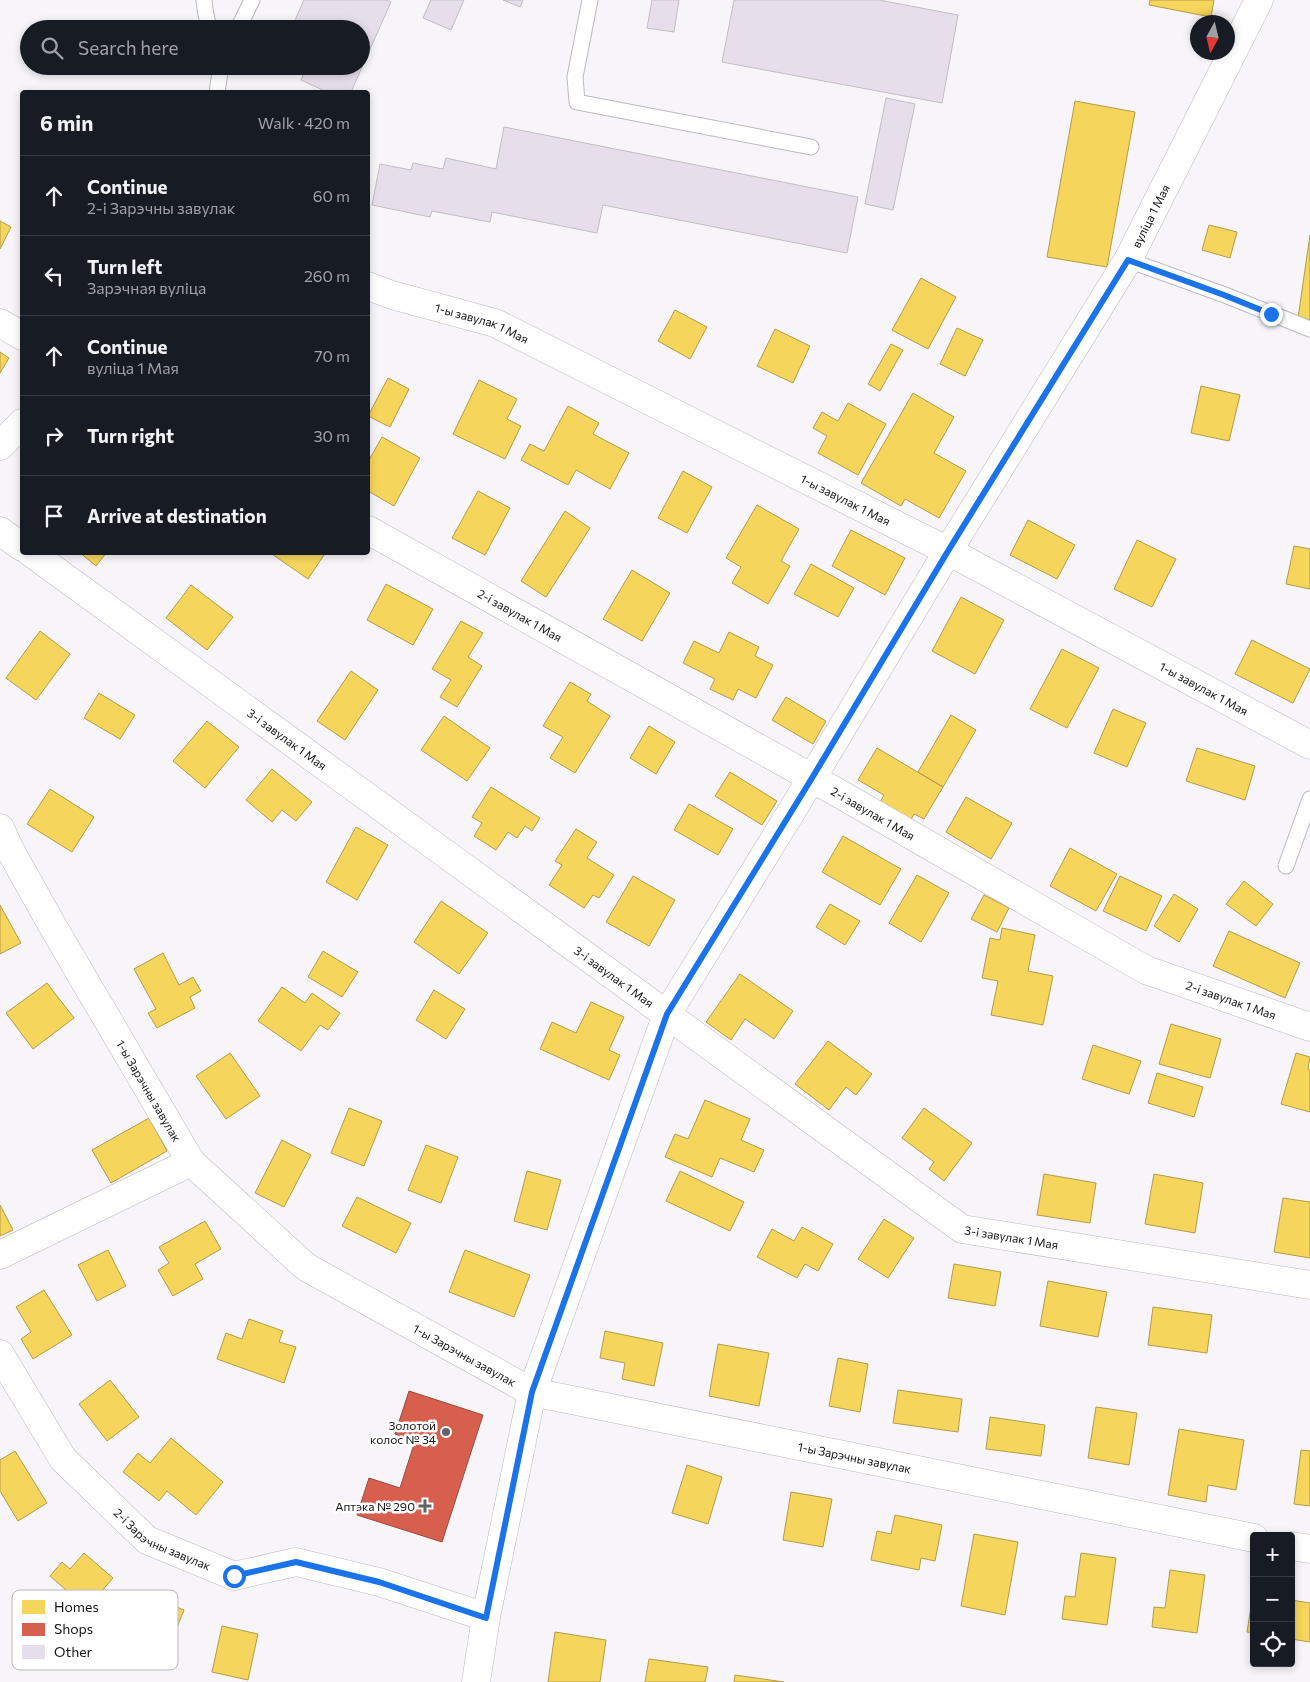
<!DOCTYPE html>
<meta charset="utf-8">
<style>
body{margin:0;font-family:Commissioner,sans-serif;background:#20242c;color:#f1f3f6}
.controls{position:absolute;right:15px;bottom:15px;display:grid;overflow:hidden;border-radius:5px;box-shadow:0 2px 8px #0003}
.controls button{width:45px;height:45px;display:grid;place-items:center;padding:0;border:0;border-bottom:1px solid #363941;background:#171b24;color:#f1f3f6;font:25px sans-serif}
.compass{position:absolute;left:1190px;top:15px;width:45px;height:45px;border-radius:50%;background:#171b24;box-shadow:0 2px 8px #0003;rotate:188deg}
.stop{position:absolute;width:15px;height:15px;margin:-11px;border:4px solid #1a73e8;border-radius:50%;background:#fff}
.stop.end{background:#1a73e8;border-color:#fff;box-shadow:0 1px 5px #0008}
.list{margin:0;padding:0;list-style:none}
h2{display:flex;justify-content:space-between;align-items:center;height:65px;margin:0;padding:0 20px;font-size:21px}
h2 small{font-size:16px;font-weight:400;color:#9ea1a6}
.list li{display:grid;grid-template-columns:32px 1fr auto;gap:15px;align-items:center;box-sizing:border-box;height:80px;padding:0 20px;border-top:1px solid #363941}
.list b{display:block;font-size:19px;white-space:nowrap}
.list p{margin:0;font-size:16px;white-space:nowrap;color:#9ea1a6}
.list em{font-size:16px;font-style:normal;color:#9ea1a6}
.icon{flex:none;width:28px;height:28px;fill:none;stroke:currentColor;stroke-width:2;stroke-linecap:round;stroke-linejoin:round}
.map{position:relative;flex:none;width:1310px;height:1682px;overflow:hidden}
.search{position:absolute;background:#171b24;box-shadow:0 2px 8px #0003;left:20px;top:20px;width:350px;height:55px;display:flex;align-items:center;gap:12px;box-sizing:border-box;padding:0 18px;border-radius:28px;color:#9ea1a6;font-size:19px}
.panel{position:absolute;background:#171b24;box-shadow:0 2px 8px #0003;left:20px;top:90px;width:350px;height:465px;border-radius:5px}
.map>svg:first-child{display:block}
.homes{fill:#f6d55c;stroke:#b39b47}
.shops{fill:#d6604d;stroke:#9c493d}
.building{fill:#e7deec;stroke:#c0bec2}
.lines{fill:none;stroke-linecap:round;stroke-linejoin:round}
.lane-casing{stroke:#bcbabe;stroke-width:17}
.street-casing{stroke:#bcbabe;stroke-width:29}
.secondary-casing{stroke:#bcbabe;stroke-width:29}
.lane{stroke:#fefefe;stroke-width:15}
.street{stroke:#fefefe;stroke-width:28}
.secondary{stroke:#fefefe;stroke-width:28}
.route{stroke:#1a73e8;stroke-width:6}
.poi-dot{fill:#656266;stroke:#fff;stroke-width:2}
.labels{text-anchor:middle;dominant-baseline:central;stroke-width:5;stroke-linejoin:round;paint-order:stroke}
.street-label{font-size:12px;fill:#161317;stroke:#fff}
.poi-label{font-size:12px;fill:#161317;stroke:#fff;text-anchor:end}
.key{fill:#fff;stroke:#b9b8b9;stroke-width:1}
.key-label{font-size:14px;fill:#161317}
</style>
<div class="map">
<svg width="1310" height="1682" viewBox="0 0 1310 1682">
<rect width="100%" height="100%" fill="#f8f5fa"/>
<!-- homes -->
<path class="homes" d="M1150 0H1214L1211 17 1149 5Z
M1075 101 1135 112 1107 267 1047 257Z
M0 221 11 227 0 249Z
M1209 225 1237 232 1230 258 1202 250Z
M1310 235V320L1298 318Z
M921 278 956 297 928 349 892 330Z
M675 310 707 327 690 359 658 341Z
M957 328 983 340 965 376 940 364Z
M775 329 810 346 793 383 757 366Z
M891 344 903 350 880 391 868 384Z
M0 352 9 358 0 373Z
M388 378 409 389 390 427 368 416Z
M479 380 517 399 507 419 521 426 505 459 453 434Z
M1201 386 1240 395 1229 441 1191 433Z
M913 393 954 417 934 453 966 471 939 518 905 499 901 506 861 483Z
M848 403 886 424 858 475 818 453 827 436 813 428 822 412 838 421Z
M568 406 599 423 593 434 629 453 610 489 576 470 568 485 521 460 530 444 544 451Z
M382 437 420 458 394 506 368 491V462Z
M683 471 712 487 687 533 658 518Z
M478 491 510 508 485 555 452 538Z
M757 505 799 529 781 561 790 566 768 604 732 583 741 567 726 558Z
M565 511 590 528 546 597 521 581Z
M1028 520 1075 545 1057 579 1010 555Z
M851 530 905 558 885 595 832 566Z
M1137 540 1176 559 1152 607 1114 589Z
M1294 546 1310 549V589L1286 584Z
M79 552H107L96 566Z
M269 552H326L308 579Z
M811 564 854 588 838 617 794 594Z
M632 570 670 593 642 641 603 619Z
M386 584 433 609 413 645 367 620Z
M191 585 233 617 207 650 166 618Z
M961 597 1004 620 975 674 932 651Z
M461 621 483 633 468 657 482 666 457 707 440 697 451 680 432 669Z
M40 631 70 654 36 700 6 678Z
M729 632 759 647 755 656 773 665 756 698 738 689 733 700 710 689 715 679 683 663 694 641 719 653Z
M1252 640 1310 669 1293 703 1235 674Z
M1062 649 1099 668 1067 728 1030 709Z
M351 671 378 690 345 740 317 721Z
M570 682 591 694 587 701 610 716 575 773 550 758 563 737 543 726Z
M99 693 135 715 120 739 84 718Z
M786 697 826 721 813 744 772 720Z
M1113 709 1146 723 1127 767 1094 753Z
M951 715 976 730 943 787 918 772Z
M444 716 490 748 467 781 421 750Z
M207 721 239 747 205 788 173 761Z
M649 726 675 742 656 774 630 758Z
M877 748 943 787 924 819 914 814 908 825 877 808 884 795 858 780Z
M1197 748 1255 766 1245 800 1186 781Z
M272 769 312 802 296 821 282 810 272 822 246 800Z
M730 772 777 801 762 825 715 796Z
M491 787 540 818 532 831 525 826 517 838 508 832 496 850 474 836 482 823 472 817Z
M50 789 94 817 72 852 27 824Z
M966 797 1012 823 991 859 946 832Z
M689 804 733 829 718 855 674 830Z
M356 827 388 845 357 900 326 882Z
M576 829 597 842 587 858 614 875 599 898 593 895 584 908 549 885 562 865 555 861Z
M843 836 901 869 880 905 822 872Z
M1070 848 1117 874 1096 911 1050 886Z
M917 875 949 893 921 942 889 923Z
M633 876 675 900 649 946 606 922Z
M1120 876 1162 896 1146 931 1103 911Z
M1244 881 1273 904 1256 926 1226 904Z
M1174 894 1198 909 1179 942 1154 926Z
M984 895 1009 908 997 932 971 919Z
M441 901 488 933 459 974 414 942Z
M830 904 860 921 845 945 816 927Z
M0 905 21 943 0 954Z
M1002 928 1035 935 1028 971 1053 976 1043 1025 991 1015 998 981 982 978 990 938 1000 940Z
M1229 931 1300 963 1285 998 1213 966Z
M323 951 358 972 342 997 308 977Z
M163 953 179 985 193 977 201 991 190 997 195 1008 157 1028 148 1013 156 1009 134 969Z
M740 974 793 1011 774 1039 745 1019 731 1040 706 1022Z
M47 983 74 1018 33 1049 6 1013Z
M282 987 305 1003 312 993 340 1013 328 1030 320 1025 301 1051 258 1021Z
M434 990 465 1009 446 1039 416 1020Z
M591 1002 624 1017 609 1050 620 1055 609 1080 540 1049 552 1022 576 1033Z
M1171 1024 1221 1039 1210 1078 1159 1064Z
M828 1041 872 1074 856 1095 846 1087 829 1110 795 1084Z
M1093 1045 1141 1061 1129 1094 1082 1079Z
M230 1053 260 1096 226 1119 196 1076Z
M1296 1053 1310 1057 1308 1069 1310 1070V1112L1281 1104Z
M1157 1073 1203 1087 1194 1117 1148 1103Z
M705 1100 750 1119 741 1140 764 1150 754 1172 720 1158 712 1177 665 1157 675 1134 688 1139Z
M349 1108 382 1121 364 1166 331 1153Z
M924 1108 972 1143 944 1181 929 1169 934 1162 902 1138Z
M149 1118 167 1151 111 1183 92 1150Z
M282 1140 311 1155 284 1207 255 1193Z
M426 1145 458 1157 441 1203 408 1190Z
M527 1171 561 1180 547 1230 514 1221Z
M680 1171 744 1202 730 1231 666 1201Z
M1044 1174 1096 1183 1090 1223 1037 1215Z
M1154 1174 1203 1183 1195 1233 1145 1224Z
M357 1197 411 1223 396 1253 342 1226Z
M1283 1198 1310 1202V1258L1274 1252Z
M0 1205 13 1230 0 1236Z
M884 1219 914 1238 888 1278 858 1259Z
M205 1221 221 1249 195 1264 203 1279 173 1296 158 1270 169 1263 159 1247Z
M802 1227 833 1244 818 1271 805 1264 797 1278 757 1257 772 1229 794 1241Z
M108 1250 126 1286 97 1301 78 1265Z
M465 1250 530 1275 514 1317 449 1292Z
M954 1264 1001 1272 995 1306 948 1298Z
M1048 1281 1107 1292 1098 1337 1040 1326Z
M44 1290 72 1335 33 1359 21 1339 31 1332 16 1307Z
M1153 1307 1212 1315 1207 1353 1148 1345Z
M249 1319 283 1331 279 1342 296 1347 284 1383 217 1359 226 1333 242 1339Z
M605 1331 663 1343 654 1386 622 1379 625 1363 600 1358Z
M718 1344 769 1353 759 1406 709 1396Z
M838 1358 868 1364 860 1412 829 1406Z
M110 1380 139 1417 107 1441 79 1404Z
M898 1390 962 1399 958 1432 893 1423Z
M1096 1407 1137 1413 1129 1465 1088 1458Z
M990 1417 1045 1425 1041 1456 986 1449Z
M1179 1429 1244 1440 1236 1490 1208 1485 1206 1502 1168 1495Z
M171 1438 223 1482 196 1515 167 1491 159 1501 123 1472 138 1453 150 1463Z
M1301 1450 1310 1451V1506L1294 1504Z
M15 1451 47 1503 18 1521 0 1491V1460Z
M687 1465 722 1477 708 1524 672 1513Z
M791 1492 832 1499 823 1547 783 1540Z
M895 1515 942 1525 935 1561 921 1558 919 1570 871 1560 877 1531 891 1534Z
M974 1534 1018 1542 1005 1615 961 1606Z
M84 1553 113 1578 100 1593 110 1602 97 1617 50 1576 62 1562 70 1569Z
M1081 1553 1116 1558 1107 1625 1062 1619 1065 1596 1075 1597Z
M1170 1570 1205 1575 1197 1633 1152 1627 1154 1607 1165 1608Z
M1253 1594H1254V1633L1247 1632Z
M147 1595 184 1610 166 1655 129 1641Z
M1291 1600 1310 1603V1642L1291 1639Z
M222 1626 258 1634 248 1680 212 1672Z
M555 1632 606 1640 600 1682H548Z
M649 1659 708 1667 705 1682H645Z
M735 1675 784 1682H734Z"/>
<!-- shops -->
<path class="shops" d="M409 1391 483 1415 442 1542 357 1515 369 1478 400 1488 415 1441 395 1434Z"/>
<!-- building -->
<path class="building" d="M304 0H387L391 2 351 92H327L301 80 307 66H361V29H291Z
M431 0H464L451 30 423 18Z
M503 0H523L520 7Z
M652 0H679L674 32 647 28Z
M734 0H879L958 15 942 103 722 62Z
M886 98 915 104 893 210 865 204Z
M504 127 858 197 847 253 603 205 597 233 492 212 490 222 432 211 430 217 372 205 380 164 411 170 413 163 443 169 446 158 496 169Z"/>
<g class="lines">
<!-- lane casing -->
<g class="lane-casing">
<path id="lane" d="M204 0 205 9 209 29
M590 0 575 77 577 102 811 147
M238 29 252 0
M217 92 221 66
M1128 260 1225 295 1310 329
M1286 866 1310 799"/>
</g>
<!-- street casing -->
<g class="street-casing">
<g id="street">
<path id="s1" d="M368 286 392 295 495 323 948 551 1310 745"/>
<path d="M0 323 22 336"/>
<path d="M0 446 22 423"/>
<path id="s2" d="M368 530 812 778 1146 970 1310 1027"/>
<path d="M0 531 22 547"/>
<path id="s3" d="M30 552 962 1229 1310 1285"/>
<path d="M0 1255 191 1162"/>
<path id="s4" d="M0 1354 63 1459 147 1540 234 1576 296 1562 379 1582 486 1617"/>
<path id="s5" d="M532 1392 1254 1538"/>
<path d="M1291 1546 1310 1549"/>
</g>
</g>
<!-- secondary casing -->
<g class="secondary-casing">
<g id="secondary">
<path id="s6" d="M0 828 9 848 52 925 191 1162 306 1267 532 1392"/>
<path id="s7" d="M476 1682 486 1617 532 1392 667 1014 812 778 948 551 1128 260 1259 0"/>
</g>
</g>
<!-- lane -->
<use href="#lane" class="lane"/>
<!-- street -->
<use href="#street" class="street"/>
<!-- secondary -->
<use href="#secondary" class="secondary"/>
</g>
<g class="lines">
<!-- route -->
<path class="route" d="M234 1576 296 1562 379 1582 486 1618 532 1392 667 1014 812 778 948 551 1128 260 1224 295 1271 314"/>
</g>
<!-- markers -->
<g class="poi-dot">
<circle cx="446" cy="1432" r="5"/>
<path d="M422.5 1498.5h5v5h5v5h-5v5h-5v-5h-5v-5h5z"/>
</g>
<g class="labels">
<!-- street labels -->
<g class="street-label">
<text stroke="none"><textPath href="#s7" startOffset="1630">вуліца 1 Мая</textPath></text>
<text stroke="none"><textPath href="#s1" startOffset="120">1-ы завулак 1 Мая</textPath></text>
<text stroke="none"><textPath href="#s1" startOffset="525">1-ы завулак 1 Мая</textPath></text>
<text stroke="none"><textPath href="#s2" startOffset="174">2-і завулак 1 Мая</textPath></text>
<text stroke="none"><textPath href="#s1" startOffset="930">1-ы завулак 1 Мая</textPath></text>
<text stroke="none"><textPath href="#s3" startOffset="318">3-і завулак 1 Мая</textPath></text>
<text stroke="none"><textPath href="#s2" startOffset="579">2-і завулак 1 Мая</textPath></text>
<text stroke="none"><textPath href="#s3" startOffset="722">3-і завулак 1 Мая</textPath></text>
<text stroke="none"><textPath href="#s2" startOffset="984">2-і завулак 1 Мая</textPath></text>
<text stroke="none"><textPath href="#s6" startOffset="302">1-ы Зарэчны завулак</textPath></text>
<text stroke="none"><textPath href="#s3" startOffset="1202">3-і завулак 1 Мая</textPath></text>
<text stroke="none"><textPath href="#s6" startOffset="722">1-ы Зарэчны завулак</textPath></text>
<text stroke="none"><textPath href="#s5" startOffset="329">1-ы Зарэчны завулак</textPath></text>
<text stroke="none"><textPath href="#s4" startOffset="252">2-і Зарэчны завулак</textPath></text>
</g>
<!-- poi labels -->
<g class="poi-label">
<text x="436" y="1425">Золотой<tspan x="436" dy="14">колос № 34</tspan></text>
<text x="415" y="1506">Аптэка № 290</text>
</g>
</g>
<!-- legend -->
<rect x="12" y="1590" width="166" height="80" rx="8" class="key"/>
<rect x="22" y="1600" width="23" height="14" fill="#f6d55c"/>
<rect x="22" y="1623" width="23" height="13" fill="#d6604d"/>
<rect x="22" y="1645" width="23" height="14" fill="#e7deec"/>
<g class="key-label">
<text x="54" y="1612">Homes</text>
<text x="54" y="1634">Shops</text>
<text x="54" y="1657">Other</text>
</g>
</svg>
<div class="controls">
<button>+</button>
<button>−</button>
<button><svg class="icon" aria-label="locate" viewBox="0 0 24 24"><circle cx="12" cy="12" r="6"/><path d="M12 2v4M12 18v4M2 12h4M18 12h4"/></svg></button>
</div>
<svg class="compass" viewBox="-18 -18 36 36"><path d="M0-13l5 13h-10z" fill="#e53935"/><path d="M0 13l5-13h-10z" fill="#9ea1a6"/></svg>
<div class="stop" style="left:234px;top:1576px"></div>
<div class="stop end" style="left:1271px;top:314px"></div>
<div class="search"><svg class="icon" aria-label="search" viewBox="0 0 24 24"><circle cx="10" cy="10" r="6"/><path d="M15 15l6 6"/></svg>Search here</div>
<section class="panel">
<h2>6 min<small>Walk · 420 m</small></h2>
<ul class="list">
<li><svg class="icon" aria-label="ahead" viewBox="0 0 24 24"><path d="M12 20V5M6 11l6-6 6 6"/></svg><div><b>Continue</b><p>2-і Зарэчны завулак</p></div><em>60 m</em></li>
<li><svg class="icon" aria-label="left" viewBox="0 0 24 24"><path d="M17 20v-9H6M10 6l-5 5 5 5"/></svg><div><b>Turn left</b><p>Зарэчная вуліца</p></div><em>260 m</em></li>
<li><svg class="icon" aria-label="ahead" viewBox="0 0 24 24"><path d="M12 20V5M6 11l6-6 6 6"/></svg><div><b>Continue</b><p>вуліца 1 Мая</p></div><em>70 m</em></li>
<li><svg class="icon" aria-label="right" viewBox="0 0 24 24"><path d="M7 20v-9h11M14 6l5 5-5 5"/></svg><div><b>Turn right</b></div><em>30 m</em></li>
<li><svg class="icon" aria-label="arrive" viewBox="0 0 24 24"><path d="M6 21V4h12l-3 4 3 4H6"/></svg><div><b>Arrive at destination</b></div></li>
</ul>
</section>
</div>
